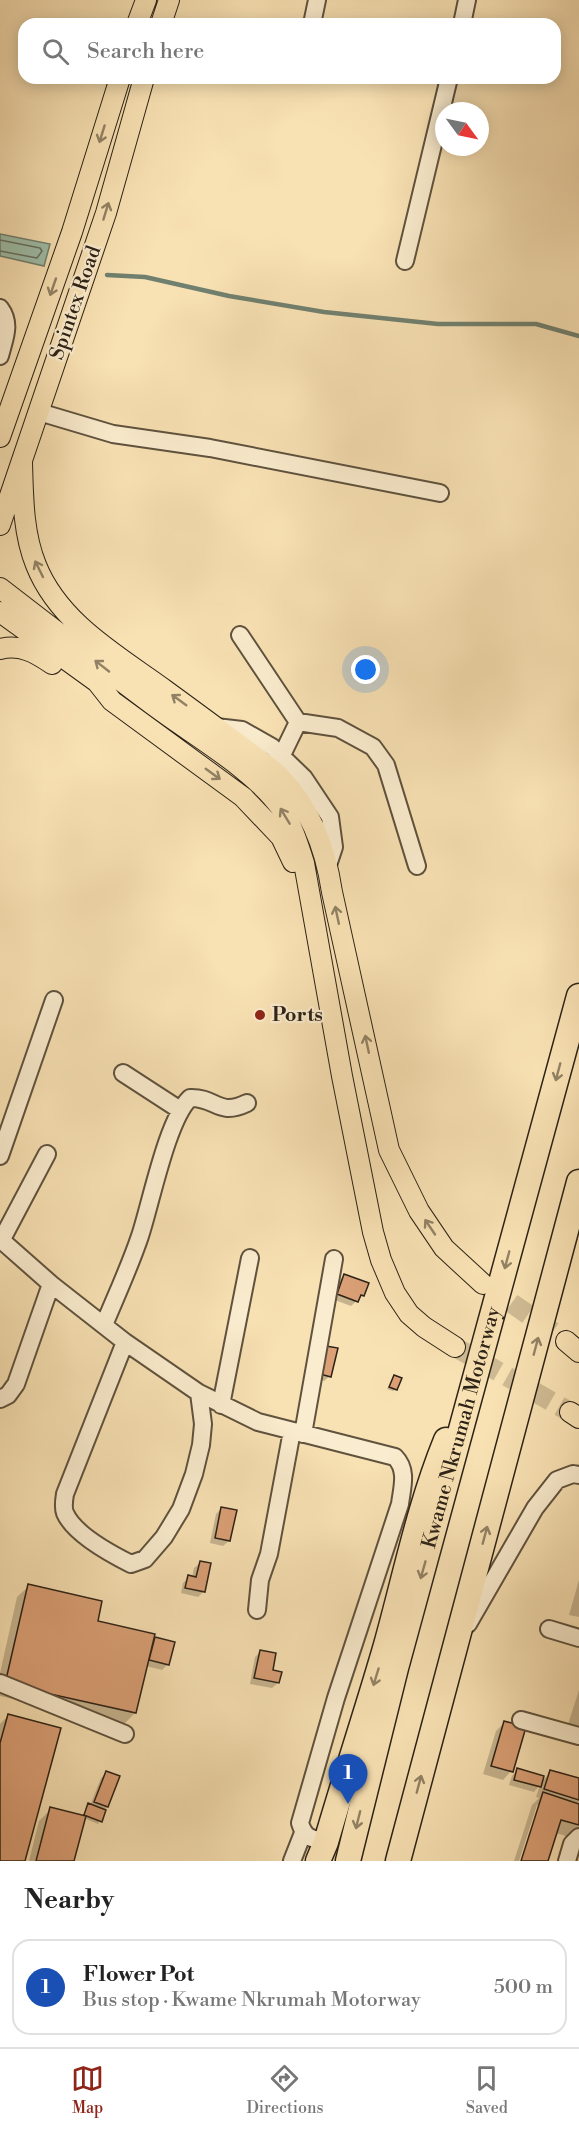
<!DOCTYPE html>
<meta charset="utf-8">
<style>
body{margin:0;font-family:"Libre Bodoni",serif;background:#f6f6f6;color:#222}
.compass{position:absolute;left:435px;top:102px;width:54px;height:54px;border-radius:50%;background:#fff;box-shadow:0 3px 15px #0003;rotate:123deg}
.you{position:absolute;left:366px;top:670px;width:21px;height:21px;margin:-15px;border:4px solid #fff;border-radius:50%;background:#1a73e8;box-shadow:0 0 0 9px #1a73e833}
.badge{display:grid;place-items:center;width:39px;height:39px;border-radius:50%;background:#8f2418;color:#fff;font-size:20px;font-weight:700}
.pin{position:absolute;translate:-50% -50px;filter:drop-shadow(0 2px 3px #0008)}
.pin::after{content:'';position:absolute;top:32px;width:21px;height:18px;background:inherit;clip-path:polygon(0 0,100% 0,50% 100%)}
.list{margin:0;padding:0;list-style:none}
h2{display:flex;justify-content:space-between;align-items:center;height:78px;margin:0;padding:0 24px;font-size:26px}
h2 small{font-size:20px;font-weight:400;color:#767676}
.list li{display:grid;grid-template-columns:39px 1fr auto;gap:18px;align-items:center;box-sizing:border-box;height:96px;margin:0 12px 12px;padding:0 12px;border:2px solid #e0e0e0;border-radius:18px}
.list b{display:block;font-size:22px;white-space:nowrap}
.list p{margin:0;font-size:20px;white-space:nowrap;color:#767676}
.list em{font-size:20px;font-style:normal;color:#767676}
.icon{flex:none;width:33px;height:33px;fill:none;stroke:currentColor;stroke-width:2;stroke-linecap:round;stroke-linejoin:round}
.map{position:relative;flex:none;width:579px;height:1861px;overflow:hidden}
.search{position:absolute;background:#fff;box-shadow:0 3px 15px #0003;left:18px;right:18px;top:18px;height:66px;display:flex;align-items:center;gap:15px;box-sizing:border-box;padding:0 21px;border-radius:18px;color:#767676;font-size:22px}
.sheet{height:186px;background:#fff}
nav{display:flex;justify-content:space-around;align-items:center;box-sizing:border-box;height:84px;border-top:2px solid #e0e0e0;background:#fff;font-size:16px;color:#767676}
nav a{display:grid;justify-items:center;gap:3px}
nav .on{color:#8f2418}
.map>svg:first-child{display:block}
.water{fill:#9ebea9;stroke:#70806f;stroke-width:1.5}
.shadow{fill:#0003}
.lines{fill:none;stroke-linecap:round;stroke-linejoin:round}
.shore{stroke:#657060;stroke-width:1.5}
.stream{stroke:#70806f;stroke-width:4.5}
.building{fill:#dba076;stroke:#2c2217;stroke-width:1.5}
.major-tunnel{stroke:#cfbb94;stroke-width:20;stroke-dasharray:20 10;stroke-linecap:butt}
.minor-casing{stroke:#5f523e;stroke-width:20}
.major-casing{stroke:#2c2217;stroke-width:22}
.highway-casing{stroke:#2c2217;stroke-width:27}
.minor{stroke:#faecce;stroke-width:16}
.major{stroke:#f8e1b3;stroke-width:20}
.highway{stroke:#f8e1b3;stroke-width:24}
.oneway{stroke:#928265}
.poi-dot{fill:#8f2418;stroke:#faecce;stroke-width:2}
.labels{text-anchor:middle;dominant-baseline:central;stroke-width:4.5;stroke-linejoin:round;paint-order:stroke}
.street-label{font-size:20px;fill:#2c2217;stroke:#faecce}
.poi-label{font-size:20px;font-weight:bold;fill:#2c2217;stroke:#faecce;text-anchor:start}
</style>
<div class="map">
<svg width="579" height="1861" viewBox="0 0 579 1861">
<rect width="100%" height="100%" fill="#f8e1b3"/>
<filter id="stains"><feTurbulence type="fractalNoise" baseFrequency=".00333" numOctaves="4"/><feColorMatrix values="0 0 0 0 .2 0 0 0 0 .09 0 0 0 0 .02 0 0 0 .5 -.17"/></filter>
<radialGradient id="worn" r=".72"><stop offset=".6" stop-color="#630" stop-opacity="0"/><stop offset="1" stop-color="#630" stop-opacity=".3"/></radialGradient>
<!-- water -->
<path class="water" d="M0 234 50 244 44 266 0 256Z"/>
<!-- shadow -->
<path class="shadow" d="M344 1275 363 1295 351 1306 332 1299 339 1281Z
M327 1347 330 1376 324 1381 315 1379Z
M394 1377 396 1389 393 1391 387 1389Z
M222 1508 229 1541 223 1546 210 1543 216 1514Z
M200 1563 204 1591 198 1597 181 1593 183 1583 189 1577 192 1578 194 1568Z
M579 1580V1617L569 1615Z
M29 1586 96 1622 151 1643 155 1639 168 1664 162 1670 146 1666 135 1713 124 1724 0 1696V1673L17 1597Z
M261 1651 278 1683 272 1688 250 1684 255 1657Z
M579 1690V1745L563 1740Z
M8 1716 23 1861H0V1724Z
M505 1722 511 1771 503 1780 483 1774 496 1731Z
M517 1770 541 1782 551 1772 579 1780V1840L556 1833 546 1861H522L540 1805H537L519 1861H514L532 1805 539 1798 536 1797 540 1785 534 1792 509 1785 512 1776Z
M106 1773 107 1807 98 1824 84 1818 72 1861H29L39 1821 51 1809 83 1817 86 1808 90 1806 101 1778Z"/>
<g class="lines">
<!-- shore -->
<path class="shore" d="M0 240 40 248 42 251 37 258 0 251"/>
<!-- stream -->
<path class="stream" d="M107 275 145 277 229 296 324 312 438 324H536L579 336"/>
</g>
<!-- building -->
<path class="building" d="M344 1274 369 1283 364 1296 361 1295 358 1302 337 1294Z
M326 1346 338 1348 331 1377 320 1374Z
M394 1375 402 1378 397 1390 389 1387Z
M221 1507 237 1510 230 1541 215 1538Z
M200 1561 211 1563 205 1592 185 1588 188 1575 196 1577Z
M28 1584 102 1601 98 1621 155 1634 136 1713 5 1684Z
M155 1637 175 1642 169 1665 149 1660Z
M260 1650 276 1653 273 1670 282 1672 279 1683 254 1678Z
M8 1714 61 1728 25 1861H0V1743Z
M504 1721 526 1727 513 1772 491 1766Z
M517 1768 544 1776 541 1787 514 1780Z
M550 1770 579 1778V1800L544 1789Z
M106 1771 120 1776 108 1807 94 1802Z
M543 1792 579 1804V1825L561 1820 548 1861H521Z
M88 1803 106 1810 102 1822 84 1815Z
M50 1807 86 1816 74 1861H36Z"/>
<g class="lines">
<!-- major-tunnel -->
<path class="major-tunnel" d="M487 1286 566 1341
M455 1347 570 1412"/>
<!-- minor casing -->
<g class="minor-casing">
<path id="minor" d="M312 24 317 0
M462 24 467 0
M405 261 449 78
M0 308C12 324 4 339 0 356
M39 412 113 434 210 448 440 493
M240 635 298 722 282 755
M298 722 338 728 373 747 386 765 417 866
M216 727 242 730 272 747 304 778 330 817 334 847 328 865
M123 1073 180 1110
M0 1156 54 1000
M0 1239 51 1284 125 1342 199 1393 258 1422 395 1457C408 1470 402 1488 400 1504L336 1698 300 1823C305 1839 311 1838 326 1842
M1 1241 47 1154
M104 1325C116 1296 130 1266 140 1236 151 1203 167 1120 190 1098 216 1097 218 1117 247 1103
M125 1342 65 1494C64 1500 63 1508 65 1513 74 1534 111 1554 131 1564L145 1559 164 1537 181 1509 194 1474 201 1445 203 1424 199 1393
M0 1399 8 1395 16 1384 51 1284
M221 1405 250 1258
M303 1434 334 1259
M257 1610 260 1580 269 1554 292 1431
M468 1624 535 1508 557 1480 573 1474 579 1475
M549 1629 579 1638
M0 1683 125 1734
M521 1720 579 1736
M292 1861 303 1833
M567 1861 572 1844 579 1837"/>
</g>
<!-- major casing -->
<g class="major-casing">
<path id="major" d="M137 24 146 0
M161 24 169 0
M0 437 72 232 120 78
M22 462C23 497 23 533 36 565 59 623 117 655 165 690 202 717 239 744 275 772 309 805 325 845 332 892L389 1150 419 1211 444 1248 483 1284
M0 525 106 213 144 78
M0 588C53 629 106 670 160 710 198 738 254 770 281 808 292 825 298 844 304 863L342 1076 373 1232 381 1260 395 1293 409 1314 424 1327 455 1347
M0 612 97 682 112 701 243 797 281 837 293 862
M0 649C21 644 36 653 52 664
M566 1341 579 1352
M570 1412 579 1418"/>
</g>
<!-- highway casing -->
<g class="highway-casing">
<g id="highway">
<path d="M318 1861 326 1842C345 1776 367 1711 386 1645 405 1577 419 1506 446 1440"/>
<path id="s1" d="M348 1861 396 1668 579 996"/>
<path d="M398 1861 579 1182"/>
</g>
</g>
<!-- minor -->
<use href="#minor" class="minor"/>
<!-- major -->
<use href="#major" class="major"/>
<!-- highway -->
<use href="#highway" class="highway"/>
</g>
<!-- one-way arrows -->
<defs><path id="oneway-shaft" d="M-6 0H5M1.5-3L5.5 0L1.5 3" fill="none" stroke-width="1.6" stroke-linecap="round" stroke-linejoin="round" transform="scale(1.5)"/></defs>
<g class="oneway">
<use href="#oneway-shaft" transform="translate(102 134) rotate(107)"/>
<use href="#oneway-shaft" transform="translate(106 211) rotate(-73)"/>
<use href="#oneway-shaft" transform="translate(53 287) rotate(109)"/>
<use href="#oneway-shaft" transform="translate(39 569) rotate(-116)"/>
<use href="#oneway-shaft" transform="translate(102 666) rotate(-142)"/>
<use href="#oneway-shaft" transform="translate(179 700) rotate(-144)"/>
<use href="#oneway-shaft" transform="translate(213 774) rotate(36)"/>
<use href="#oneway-shaft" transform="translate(285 816) rotate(-121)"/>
<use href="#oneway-shaft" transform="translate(337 915) rotate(-102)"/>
<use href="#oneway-shaft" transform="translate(367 1044) rotate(-102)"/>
<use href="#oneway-shaft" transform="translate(558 1072) rotate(105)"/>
<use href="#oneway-shaft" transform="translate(430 1227) rotate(-124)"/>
<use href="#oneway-shaft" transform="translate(507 1260) rotate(105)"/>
<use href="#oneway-shaft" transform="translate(536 1346) rotate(-75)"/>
<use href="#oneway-shaft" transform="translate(485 1535) rotate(-75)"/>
<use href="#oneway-shaft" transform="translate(423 1570) rotate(106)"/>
<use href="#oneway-shaft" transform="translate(376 1677) rotate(107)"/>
<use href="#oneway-shaft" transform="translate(419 1784) rotate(-75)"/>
<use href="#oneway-shaft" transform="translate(358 1820) rotate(104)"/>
</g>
<!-- markers -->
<circle class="poi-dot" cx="260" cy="1015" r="6"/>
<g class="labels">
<!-- street labels -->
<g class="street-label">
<text transform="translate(76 303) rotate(-71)">Spintex Road</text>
<text stroke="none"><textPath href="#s1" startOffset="448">Kwame Nkrumah Motorway</textPath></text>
</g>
<!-- poi labels -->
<g class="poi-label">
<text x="272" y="1015">Ports</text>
</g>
</g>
<rect width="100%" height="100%" filter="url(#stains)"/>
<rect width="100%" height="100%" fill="url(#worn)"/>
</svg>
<svg class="compass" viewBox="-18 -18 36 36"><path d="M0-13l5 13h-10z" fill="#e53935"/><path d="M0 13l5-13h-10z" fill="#767676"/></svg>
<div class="you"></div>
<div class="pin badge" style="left:348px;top:1804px;background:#1a4fb4">1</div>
<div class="search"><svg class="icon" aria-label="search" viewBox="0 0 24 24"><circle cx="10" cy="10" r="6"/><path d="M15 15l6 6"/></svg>Search here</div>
</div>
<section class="sheet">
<h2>Nearby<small></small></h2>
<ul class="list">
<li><span class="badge" style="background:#1a4fb4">1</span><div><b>Flower Pot</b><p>Bus stop · Kwame Nkrumah Motorway</p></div><em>500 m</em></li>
</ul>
</section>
<nav>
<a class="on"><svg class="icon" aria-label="map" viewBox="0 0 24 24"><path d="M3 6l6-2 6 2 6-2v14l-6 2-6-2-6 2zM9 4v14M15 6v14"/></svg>Map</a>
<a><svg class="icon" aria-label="directions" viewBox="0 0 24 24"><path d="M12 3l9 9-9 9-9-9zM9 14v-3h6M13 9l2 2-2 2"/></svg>Directions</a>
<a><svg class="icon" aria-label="saved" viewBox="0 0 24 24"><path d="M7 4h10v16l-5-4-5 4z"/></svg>Saved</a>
</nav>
